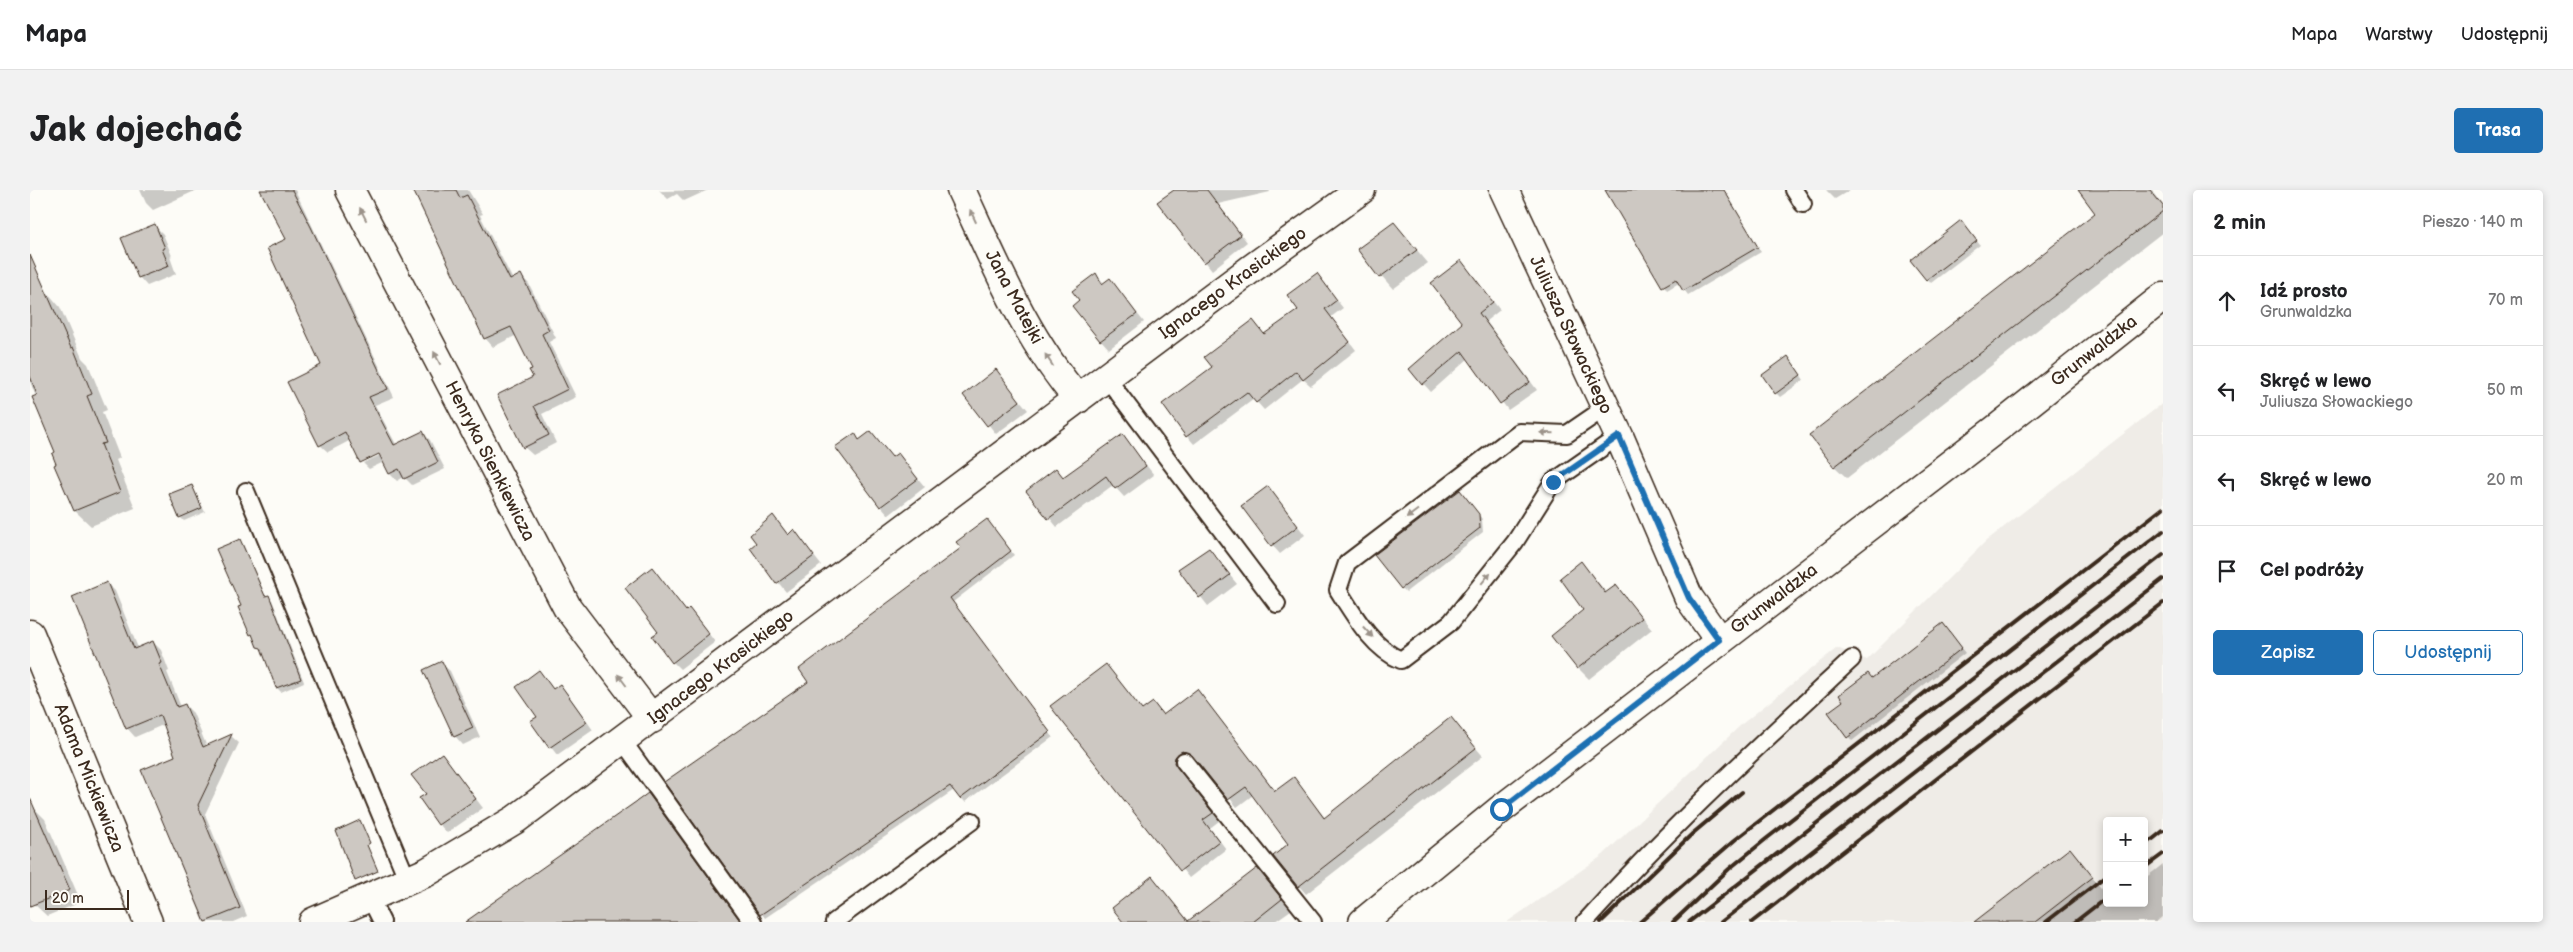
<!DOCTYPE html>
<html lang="pl">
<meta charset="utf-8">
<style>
body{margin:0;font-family:"Balsamiq Sans",sans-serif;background:#f2f2f2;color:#202124}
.controls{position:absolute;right:15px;bottom:15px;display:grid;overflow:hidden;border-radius:5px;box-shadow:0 2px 8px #0003}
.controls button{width:45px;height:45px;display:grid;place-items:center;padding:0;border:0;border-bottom:1px solid #e0e0e0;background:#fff;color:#202124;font:25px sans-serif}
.scale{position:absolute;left:15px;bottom:12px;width:84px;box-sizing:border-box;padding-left:5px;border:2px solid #3b2a1e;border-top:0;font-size:14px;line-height:18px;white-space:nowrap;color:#3b2a1e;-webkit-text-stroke:4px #fdfcf7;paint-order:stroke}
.stop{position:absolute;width:15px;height:15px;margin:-11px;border:4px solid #1f6fb2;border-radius:50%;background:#fff}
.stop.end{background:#1f6fb2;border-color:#fff;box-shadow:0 1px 5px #0008}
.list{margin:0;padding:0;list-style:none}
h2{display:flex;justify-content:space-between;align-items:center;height:65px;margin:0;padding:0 20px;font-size:21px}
h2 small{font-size:16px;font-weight:400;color:#757577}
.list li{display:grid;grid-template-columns:32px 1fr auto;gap:15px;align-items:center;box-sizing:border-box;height:90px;padding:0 20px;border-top:1px solid #e0e0e0}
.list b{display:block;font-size:19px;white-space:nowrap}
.list p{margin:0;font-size:16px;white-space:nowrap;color:#757577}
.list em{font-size:16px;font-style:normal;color:#757577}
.actions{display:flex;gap:10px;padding:15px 20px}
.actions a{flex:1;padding:11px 0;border:1px solid #1f6fb2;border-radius:5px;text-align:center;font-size:18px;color:#1f6fb2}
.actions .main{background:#1f6fb2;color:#fff}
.icon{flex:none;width:28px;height:28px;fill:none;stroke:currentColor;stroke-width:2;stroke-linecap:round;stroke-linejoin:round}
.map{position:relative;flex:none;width:2133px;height:732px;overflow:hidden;border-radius:5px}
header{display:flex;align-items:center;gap:30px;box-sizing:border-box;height:70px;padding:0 25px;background:#fff;border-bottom:1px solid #e0e0e0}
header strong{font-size:24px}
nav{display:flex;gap:28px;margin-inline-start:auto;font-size:18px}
.intro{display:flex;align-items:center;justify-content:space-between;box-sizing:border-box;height:120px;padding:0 30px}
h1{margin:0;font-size:35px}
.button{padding:12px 22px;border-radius:5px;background:#1f6fb2;color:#fff;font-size:18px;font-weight:700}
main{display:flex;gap:30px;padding:0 30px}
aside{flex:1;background:#fff;border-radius:5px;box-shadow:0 2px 8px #0003}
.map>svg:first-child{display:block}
.built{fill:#efece7;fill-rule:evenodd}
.shadow{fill:#0003}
.building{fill:#cdc8c2;stroke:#3b2a1e}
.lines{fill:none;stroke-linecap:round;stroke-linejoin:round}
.service-casing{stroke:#3b2a1e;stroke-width:20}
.minor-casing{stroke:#3b2a1e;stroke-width:31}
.primary-casing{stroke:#3b2a1e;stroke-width:31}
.service{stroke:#fdfcf7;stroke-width:16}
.minor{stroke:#fdfcf7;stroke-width:28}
.primary{stroke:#fdfcf7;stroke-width:28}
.rail{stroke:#3b2a1e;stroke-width:4}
.oneway{fill:#9c938a}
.route{stroke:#1f6fb2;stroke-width:6}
.labels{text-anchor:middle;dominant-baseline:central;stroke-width:4;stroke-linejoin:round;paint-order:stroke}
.street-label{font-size:18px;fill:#3b2a1e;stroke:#fdfcf7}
</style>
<header>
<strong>Mapa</strong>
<nav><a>Mapa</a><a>Warstwy</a><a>Udostępnij</a></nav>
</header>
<div class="intro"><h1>Jak dojechać</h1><a class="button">Trasa</a></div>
<main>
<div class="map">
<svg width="2133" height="732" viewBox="0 0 2133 732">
<rect width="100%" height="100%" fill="#fdfcf7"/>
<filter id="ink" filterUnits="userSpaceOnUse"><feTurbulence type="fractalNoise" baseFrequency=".02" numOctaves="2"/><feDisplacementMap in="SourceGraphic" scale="10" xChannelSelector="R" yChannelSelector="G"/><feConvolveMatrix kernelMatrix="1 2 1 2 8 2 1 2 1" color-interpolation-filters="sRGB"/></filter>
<g filter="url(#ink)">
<!-- built -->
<path class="built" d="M2133 213V732H1477L1572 666 1712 534 1807 458 1837 470 1956 351ZM2077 631H2114V713H2077Z"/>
<!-- shadow -->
<path class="shadow" d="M110 0H167L123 20 116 13Z
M232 0H265L364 207 345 215 367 256 393 243 400 250 415 279 382 295 374 287 367 291 360 284 354 272 339 279 333 273 355 263 354 260 332 271V273L321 250 298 262 290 255 293 175 257 50Z
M385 0H438L453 24 450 25 483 90 491 86 499 94 526 148 519 152 546 207 512 224 526 253 503 265 494 257 504 179 487 145 463 157 455 148Z
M629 0 631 1 678 0 654 11 647 4 638 9Z
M1146 0H1239L1240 2 1188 14 1217 52 1182 80 1129 13Z
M1576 0H1694L1731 62 1658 105 1649 93 1637 100Z
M1796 0H1820L1805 9Z
M2086 0H2122L2133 15V42L1817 288 1804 276 2067 23Z
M1364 33 1398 73 1363 99 1329 60Z
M125 36 133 44 142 66 140 67 146 84 117 96 109 87Z
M1935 36 1950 55 1901 93 1882 70Z
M1431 71 1470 120 1456 131 1507 200 1478 220 1439 168 1401 202 1380 179 1433 134Z
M1066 85 1075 94 1080 90 1114 132 1079 159 1071 150 1051 110Z
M1287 85 1313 118 1301 127 1326 160 1281 196 1273 189 1234 220 1224 209 1164 254 1157 246 1184 178 1223 131 1235 145 1270 120Z
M5 88 30 117 52 168 58 174 77 220 72 222 90 268 86 270 105 318 61 336 45 321 25 276 28 275 27 263 0 191V89Z
M1762 172 1774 190 1750 207 1746 203Z
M966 181 998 220 966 244 935 205Z
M824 245 830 251 862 268 868 264 895 297 859 325 851 316Z
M1093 246 1124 285 1094 307 1083 295 1027 337 998 301 1026 279 1034 288Z
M162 296 175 322 154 331 150 327Z
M1238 297 1275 345 1250 364 1242 355Z
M1434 305 1452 329 1453 342 1376 402 1372 398Z
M743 327 759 345 764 341 791 375 756 402 721 359 728 354Z
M961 335 984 365 923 412 1023 547 935 612 924 600 735 728 636 592 780 492Z
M209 350 213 354 236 407 242 410 274 492 251 502 247 498 233 461 221 444Z
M1178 359 1207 394 1178 416 1149 379Z
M1551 373 1577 403 1586 396 1622 439 1559 489 1548 478 1555 421Z
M628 386 657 422 659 420 666 427 685 452 650 479 643 472 630 442Z
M77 393 85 401 108 458 123 452 131 460 139 481 137 482 151 517 155 515 163 523 177 557 201 546 209 553 175 624 217 726 203 732H174L112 581 146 567 135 534 105 547 97 538Z
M1916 439 1935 463 1822 551 1800 522Z
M411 473 420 481 450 547 433 555 425 546Z
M1076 475 1113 521 1123 513 1134 526 1174 508 1246 602 1264 589 1295 628 1421 529 1453 566 1276 704 1269 696 1259 654 1223 605 1207 617 1169 571 1160 568 1152 575 1151 582 1189 631 1180 638 1196 659 1159 688 1022 517Z
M509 482 524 500 530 496 537 503 563 540 527 565 502 532 509 527Z
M412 564 453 618 417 643 409 634 397 605Z
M3 617 15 629 51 712 17 726 4 714 0 704V618Z
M2044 663 2077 706V713H2114V689L2133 674V726L2126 732H1946Z
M1227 680 1261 720 1244 732H1095L1122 688 1159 731Z"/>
<!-- building -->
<path class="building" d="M230 0H262L281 37 358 199 339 207 364 255 393 241 408 272 374 289 369 279 359 284 349 264 330 273 315 242 289 256 257 192 291 175 237 58 256 49Z
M383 0H426L430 8 437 5 480 90 491 84 519 140 512 144 538 199 504 216 519 245 493 258 467 205 503 187 499 180 502 179 481 137 454 149Z
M1144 0H1177L1211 45 1174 73 1127 12Z
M1575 0H1694L1728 57 1653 101 1646 89 1632 97Z
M2048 0H2120L2133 16V21L1804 277 1779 245 2065 23Z
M1931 30 1947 51 1896 90 1880 70Z
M1364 32 1387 60 1349 88 1327 59Z
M125 34 135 58 132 59 139 76 108 88 91 48Z
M0 65 41 158 43 157 62 204 57 206 76 253 71 254 90 302 44 321 24 275 26 274 22 264 25 262 2 207 7 205 0 186Z
M1431 70 1463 112 1449 123 1500 192 1470 214 1432 161 1392 195 1379 179 1432 133 1401 93Z
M1066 83 1072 94 1080 88 1107 124 1070 151 1042 116 1049 110 1042 101Z
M1287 83 1307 110 1295 119 1320 152 1273 190 1266 181 1226 213 1217 202 1156 247 1132 214 1182 177 1174 167 1223 130 1234 144 1268 120 1257 105Z
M1758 166 1771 185 1745 204 1732 185Z
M966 179 990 211 957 236 933 205Z
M841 241 862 267 868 263 888 289 850 317 805 257 825 243 829 250Z
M1093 244 1116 276 1085 299 1076 286 1018 329 996 301 1026 278 1033 287Z
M162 295 172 318 149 328 139 304Z
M1238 296 1268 336 1241 356 1211 316Z
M1430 300 1449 324 1450 338 1371 399 1344 365Z
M743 325 758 345 764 339 784 366 746 394 720 358 726 353 720 345Z
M957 329 981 361 920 408 1020 542 930 609 920 596 730 725 634 592 778 492 769 479 931 358 926 352Z
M210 349 235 406 239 405 271 489 246 498 231 458 227 457 222 444 220 445 208 417 211 416 186 359Z
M1179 358 1200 385 1169 408 1148 379Z
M1551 371 1575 403 1586 395 1612 428 1547 479 1521 446 1553 420 1530 388Z
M622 377 656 421 659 418 679 444 642 473 622 446 628 442 595 398Z
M77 392 104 459 123 451 132 473 129 474 147 517 155 514 173 557 202 544 168 615 210 718 175 732 111 580 145 566 130 525 96 539 42 407Z
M1913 433 1932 458 1817 548 1798 522 1813 511 1809 505 1838 483 1842 488Z
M412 471 443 538 424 547 393 480Z
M1076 474 1112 520 1123 512 1133 525 1167 499 1245 601 1264 587 1294 628 1421 527 1446 558 1268 697 1243 666 1258 654 1216 597 1198 610 1162 565 1152 561 1145 567 1144 573 1183 623 1173 630 1189 651 1150 681 1020 516Z
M509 480 523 499 530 494 557 532 519 558 500 531 507 527 486 497Z
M412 563 446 609 408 635 389 608 396 604 381 585Z
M618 603 711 732H435L610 609Z
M0 608 40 700 0 716Z
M330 630 340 653 337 655 348 681 325 691 306 641Z
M2040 658 2063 687 2005 732H1944Z
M1227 678 1252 709 1223 732H1093L1082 718 1122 686 1158 731Z"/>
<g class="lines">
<!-- service casing -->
<g class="service-casing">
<path id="service" d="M1764 0 1773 14
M1076 187 1247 414
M1575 218 1537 244 1489 242 1317 373 1308 400C1324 425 1343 459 1371 470L1421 432 1485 352 1523 292 1589 246
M216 301 378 691
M592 550 723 732
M1154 571 1283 732
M340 708 352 732
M804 732 942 631
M1555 732C1639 638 1731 554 1822 469"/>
</g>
<!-- minor casing -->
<g class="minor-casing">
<path id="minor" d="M320 0 537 417 622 529
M931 0C965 72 995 148 1048 209
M1474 0 1589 246 1659 408 1689 450
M0 444 118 732
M283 732 397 682 486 629 1221 79 1331 0"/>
</g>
<!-- primary casing -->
<g class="primary-casing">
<path id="primary" d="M1333 732 1471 619 1970 236 2133 107"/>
</g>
<!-- service -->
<use href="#service" class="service"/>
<!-- minor -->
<use href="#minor" class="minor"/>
<!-- primary -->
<use href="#primary" class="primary"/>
<!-- rail -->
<path class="rail" d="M2114 656 2133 641
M2114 678 2133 664
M1571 732 1662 644 1712 602
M1610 732 1706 649 2133 318
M1643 732 1699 679 1736 649 2133 341
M1659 732 2133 365
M1691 732 2133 389
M1722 732 2133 413
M2016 732 2077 685
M2045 732 2077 707"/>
</g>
<!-- one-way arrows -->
<defs><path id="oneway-solid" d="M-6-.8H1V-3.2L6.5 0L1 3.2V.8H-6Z" transform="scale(1.25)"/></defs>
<g class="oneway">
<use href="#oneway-solid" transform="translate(333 24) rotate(-117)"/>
<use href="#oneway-solid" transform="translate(943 26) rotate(-115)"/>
<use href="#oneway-solid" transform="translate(407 168) rotate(-117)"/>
<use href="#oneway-solid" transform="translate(1019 170) rotate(-123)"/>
<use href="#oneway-solid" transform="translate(1517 243) rotate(-178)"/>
<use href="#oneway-solid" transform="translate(1382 324) rotate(143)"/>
<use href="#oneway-solid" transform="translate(1456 388) rotate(-51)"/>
<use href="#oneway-solid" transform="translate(1338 442) rotate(47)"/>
<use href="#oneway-solid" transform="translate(592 490) rotate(-127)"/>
</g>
</g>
<g class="lines" filter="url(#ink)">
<!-- route -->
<path class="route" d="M1471 619 1689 450 1659 408 1589 246 1523 292"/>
</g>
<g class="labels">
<!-- street labels -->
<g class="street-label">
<text transform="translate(1203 93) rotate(-36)">Ignacego Krasickiego</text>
<text transform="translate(984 107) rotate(62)">Jana Matejki</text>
<text transform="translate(1541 145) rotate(65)">Juliusza Słowackiego</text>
<text transform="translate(2064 161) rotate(-38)">Grunwaldzka</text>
<text transform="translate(460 271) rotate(63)">Henryka Sienkiewicza</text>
<text transform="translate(1744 409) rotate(-37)">Grunwaldzka</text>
<text transform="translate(691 477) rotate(-37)">Ignacego Krasickiego</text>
<text transform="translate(59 588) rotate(68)">Adama Mickiewicza</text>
</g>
</g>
</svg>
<div class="controls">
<button>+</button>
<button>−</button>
</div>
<div class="scale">20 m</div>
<div class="stop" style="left:1471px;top:619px"></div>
<div class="stop end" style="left:1523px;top:292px"></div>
</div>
<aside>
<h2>2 min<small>Pieszo · 140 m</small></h2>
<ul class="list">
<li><svg class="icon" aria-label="ahead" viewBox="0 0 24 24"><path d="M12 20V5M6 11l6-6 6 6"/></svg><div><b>Idź prosto</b><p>Grunwaldzka</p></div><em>70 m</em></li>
<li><svg class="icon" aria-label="left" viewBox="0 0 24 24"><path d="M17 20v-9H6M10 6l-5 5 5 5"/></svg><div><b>Skręć w lewo</b><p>Juliusza Słowackiego</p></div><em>50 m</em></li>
<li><svg class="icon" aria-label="left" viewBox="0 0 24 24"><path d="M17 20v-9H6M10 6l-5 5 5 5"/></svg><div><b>Skręć w lewo</b></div><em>20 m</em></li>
<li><svg class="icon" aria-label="arrive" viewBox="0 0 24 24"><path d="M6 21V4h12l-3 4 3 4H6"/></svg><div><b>Cel podróży</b></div></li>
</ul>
<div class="actions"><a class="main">Zapisz</a><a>Udostępnij</a></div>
</aside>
</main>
